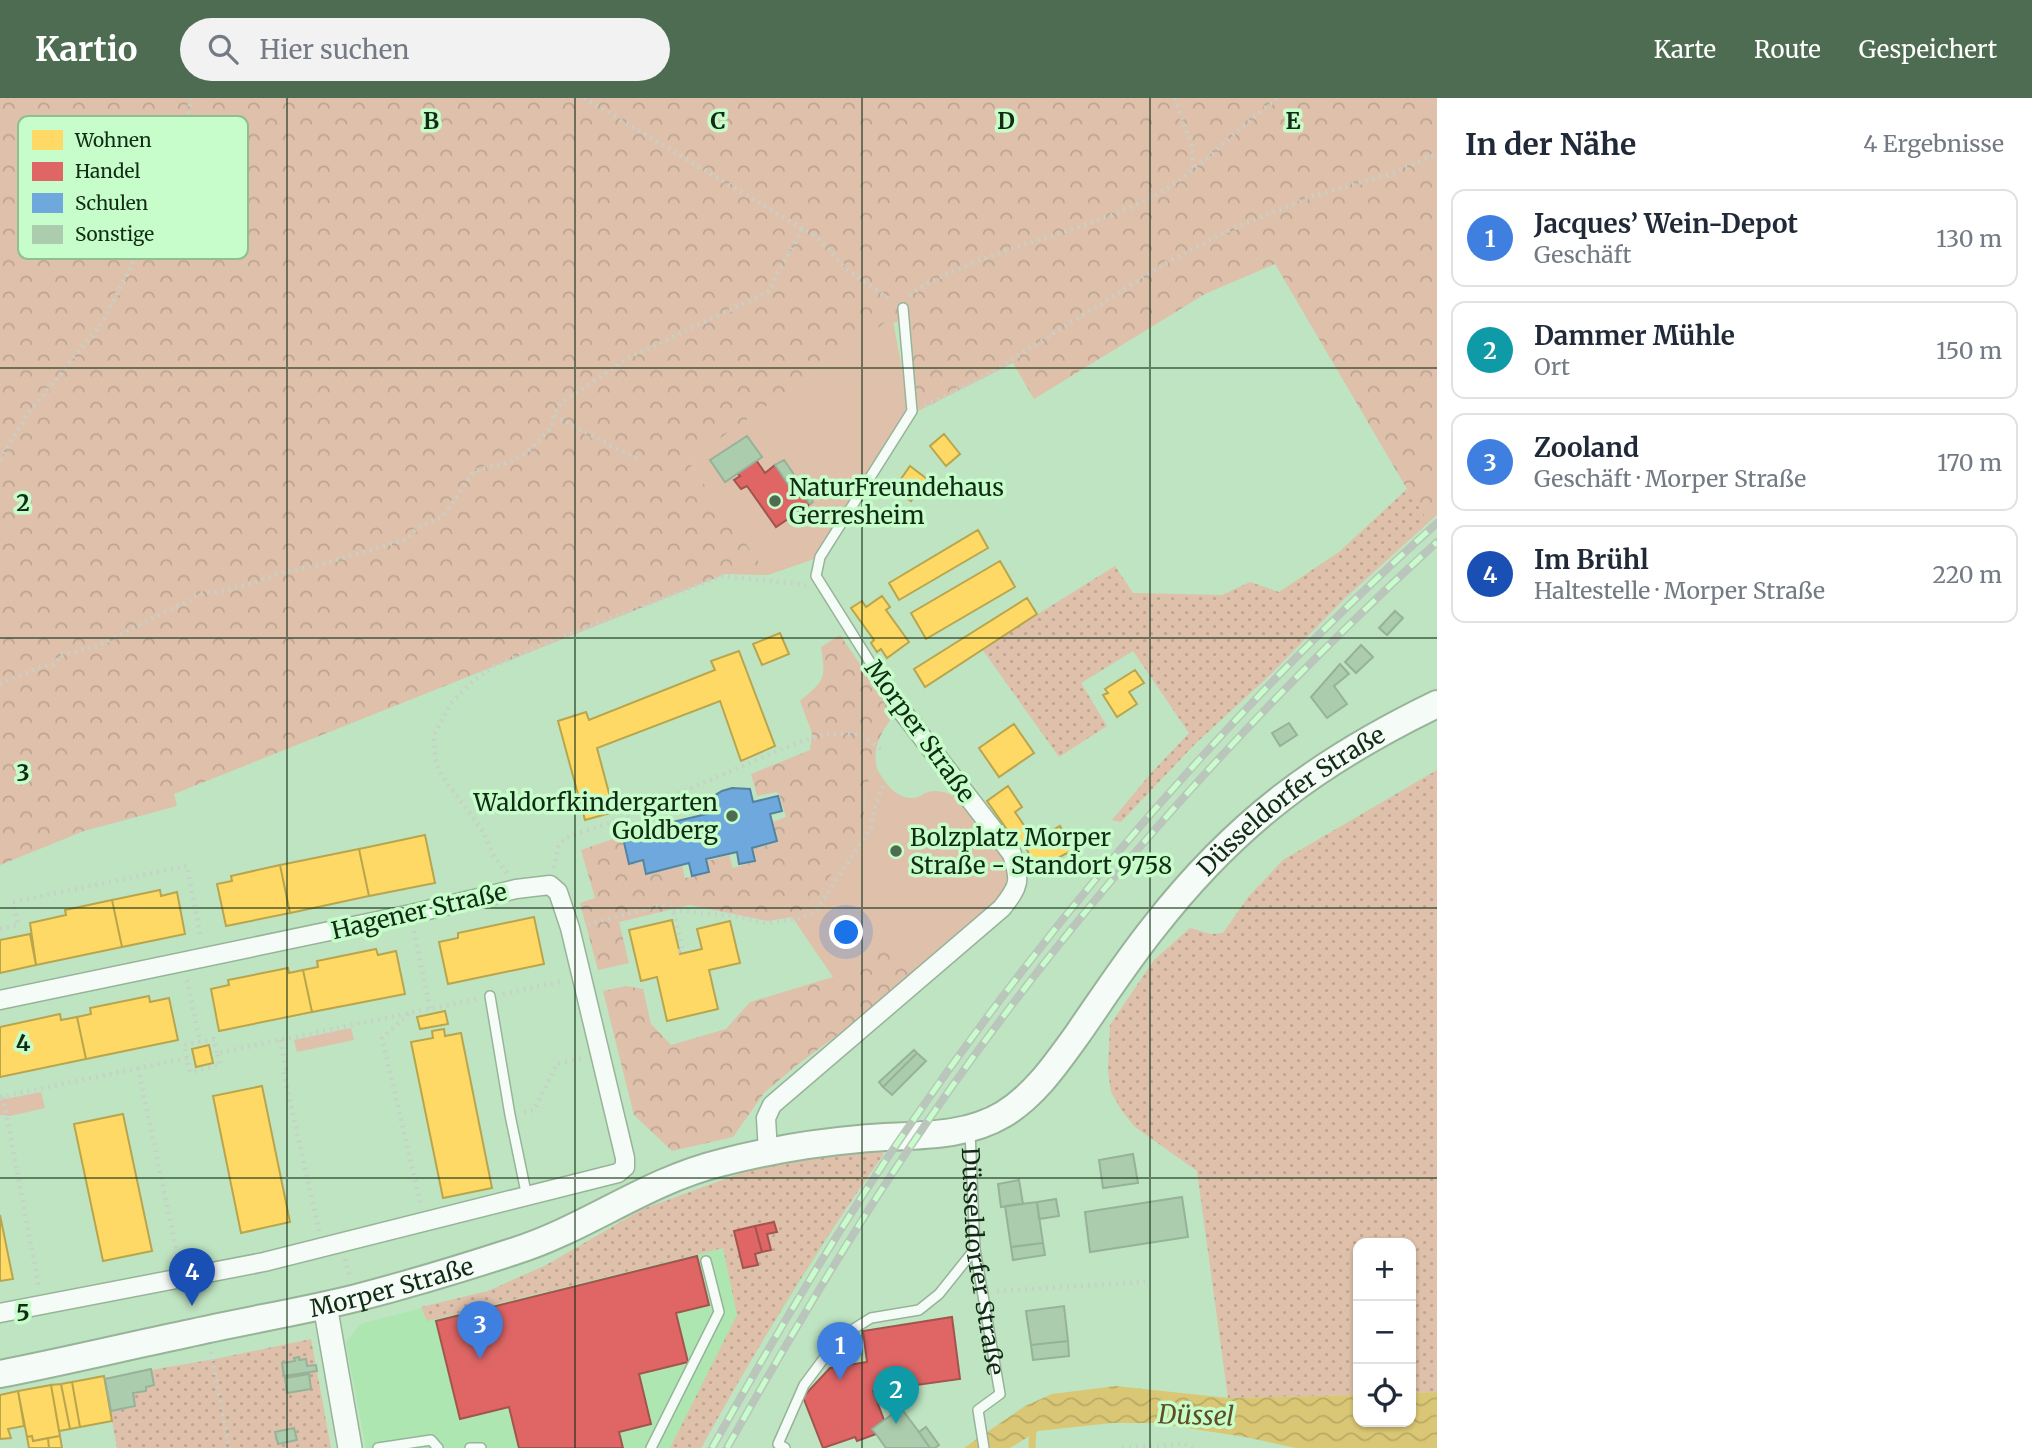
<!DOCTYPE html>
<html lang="de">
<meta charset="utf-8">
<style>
body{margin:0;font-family:Merriweather,serif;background:#f2f2f3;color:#1f2937}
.controls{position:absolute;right:21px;bottom:21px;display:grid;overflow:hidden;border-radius:14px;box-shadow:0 2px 5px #0004}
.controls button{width:63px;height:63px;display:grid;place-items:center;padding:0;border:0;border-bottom:2px solid #e0e1e3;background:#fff;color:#1f2937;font:35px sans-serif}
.you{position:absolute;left:847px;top:835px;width:24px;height:24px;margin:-18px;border:5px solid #fff;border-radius:50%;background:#1a73e8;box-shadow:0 0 0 10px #1a73e833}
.badge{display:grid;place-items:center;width:46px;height:46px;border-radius:50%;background:#4e6c51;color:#fff;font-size:23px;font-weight:700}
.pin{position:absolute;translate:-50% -58px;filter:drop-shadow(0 2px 4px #0008)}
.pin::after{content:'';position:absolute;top:37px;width:24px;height:21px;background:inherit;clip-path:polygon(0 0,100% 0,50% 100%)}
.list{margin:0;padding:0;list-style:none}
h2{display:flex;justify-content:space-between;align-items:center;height:91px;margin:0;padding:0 28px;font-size:30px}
h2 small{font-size:23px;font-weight:400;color:#747a83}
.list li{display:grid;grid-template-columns:46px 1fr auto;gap:21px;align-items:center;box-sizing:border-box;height:98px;margin:0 14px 14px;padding:0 14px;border:2px solid #e0e1e3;border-radius:14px}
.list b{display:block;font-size:26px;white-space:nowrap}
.list p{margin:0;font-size:23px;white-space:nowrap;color:#747a83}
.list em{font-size:23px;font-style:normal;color:#747a83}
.icon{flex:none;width:38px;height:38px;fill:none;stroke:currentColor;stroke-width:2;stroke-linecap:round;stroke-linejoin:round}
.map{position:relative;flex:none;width:1437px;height:1350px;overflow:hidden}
header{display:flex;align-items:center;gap:42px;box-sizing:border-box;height:98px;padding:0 35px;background:#4e6c51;color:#fff}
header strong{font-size:33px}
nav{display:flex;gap:38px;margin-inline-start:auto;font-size:24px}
.search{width:490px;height:63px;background:#f2f2f3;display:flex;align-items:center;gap:18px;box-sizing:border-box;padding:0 24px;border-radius:38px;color:#747a83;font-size:26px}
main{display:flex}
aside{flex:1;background:#fff}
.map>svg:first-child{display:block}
.built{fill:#ade6b0}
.grass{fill:url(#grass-dots)}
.forest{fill:url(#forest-crowns)}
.park{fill:#dec0ab}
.water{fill:url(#water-waves)}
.homes{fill:#ffd966;stroke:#b8a54d;stroke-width:2}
.shops{fill:#e06666;stroke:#a2554d;stroke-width:2}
.schools{fill:#6fa8dc;stroke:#5383a0;stroke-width:2}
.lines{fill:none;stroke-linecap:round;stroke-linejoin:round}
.stream{stroke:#dac775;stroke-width:7}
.building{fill:#acccae;stroke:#96b298;stroke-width:2}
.service-casing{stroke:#97b499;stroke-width:12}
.minor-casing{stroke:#97b499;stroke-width:21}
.tertiary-casing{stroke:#97b499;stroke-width:26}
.secondary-casing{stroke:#97b499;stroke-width:30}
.path{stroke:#c6d1c7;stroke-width:4.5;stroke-dasharray:2 5;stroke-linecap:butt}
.service{stroke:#f5fbf6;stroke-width:9}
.minor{stroke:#f5fbf6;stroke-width:18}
.tertiary{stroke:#f5fbf6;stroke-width:23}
.secondary{stroke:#f5fbf6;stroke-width:26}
.rail-casing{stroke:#bac5bb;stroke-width:8}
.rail{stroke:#c7fdca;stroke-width:5;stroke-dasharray:16;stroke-linecap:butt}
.grid{fill:none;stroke:#112c14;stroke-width:2;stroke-opacity:0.55}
.poi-dot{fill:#4e6c51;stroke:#c7fdca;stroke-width:2.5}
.labels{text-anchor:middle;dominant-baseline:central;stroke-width:7;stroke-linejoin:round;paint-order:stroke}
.poi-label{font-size:24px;fill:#112c14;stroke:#c7fdca;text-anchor:start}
.street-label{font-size:24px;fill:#112c14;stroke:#c7fdca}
.water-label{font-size:26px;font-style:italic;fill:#5f4d24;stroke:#c7fdca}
.key{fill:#c7fdca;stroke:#90be93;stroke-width:2}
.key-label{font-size:19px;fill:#112c14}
.grid-label{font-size:23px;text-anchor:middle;font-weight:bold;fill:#112c14;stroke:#c7fdca;stroke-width:7;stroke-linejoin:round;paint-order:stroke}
</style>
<header>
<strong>Kartio</strong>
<div class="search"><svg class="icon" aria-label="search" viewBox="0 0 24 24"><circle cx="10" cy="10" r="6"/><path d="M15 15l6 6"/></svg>Hier suchen</div>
<nav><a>Karte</a><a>Route</a><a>Gespeichert</a></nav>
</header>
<main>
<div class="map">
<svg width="1437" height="1350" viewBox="0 0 1437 1350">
<defs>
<pattern id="grass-dots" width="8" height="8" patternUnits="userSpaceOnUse" patternTransform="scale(1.75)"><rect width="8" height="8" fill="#dec0ab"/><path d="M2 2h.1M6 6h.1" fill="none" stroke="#bda592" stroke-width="1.8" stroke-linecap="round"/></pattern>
<pattern id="forest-crowns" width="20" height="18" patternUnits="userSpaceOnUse" patternTransform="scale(1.75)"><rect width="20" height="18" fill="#dec0ab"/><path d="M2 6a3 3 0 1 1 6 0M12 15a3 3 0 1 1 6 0" fill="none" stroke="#bda592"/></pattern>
<pattern id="water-waves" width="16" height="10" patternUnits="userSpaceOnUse" patternTransform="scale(1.75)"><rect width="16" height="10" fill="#dac775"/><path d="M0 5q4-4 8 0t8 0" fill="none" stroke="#baab64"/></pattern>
</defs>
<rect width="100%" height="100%" fill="#bfe4c1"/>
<!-- built -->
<path class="built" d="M853 1099 744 1273 701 1350H366L346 1245 360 1226Z"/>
<!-- grass -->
<path class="grass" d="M1407 391 1429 424 1345 500 1271 576 1194 647 1121 724 1112 722 1152 674 1189 635 1133 553 1081 585 1107 628 1059 659 982 551 1115 468 1133 495 1222 497 1250 484 1279 494 1339 454Z
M1437 672V1294L1411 1295V1145H1358V1297L1228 1300 1197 1073 1135 1029 1122 1013 1111 994 1108 973 1110 927 1154 862 1190 830 1211 836 1223 835 1249 798 1283 762Z
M873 1048 884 1056C817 1150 757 1249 701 1350H670L737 1217 723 1150 427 1223 421 1209 488 1193 546 1167 643 1111 777 1062Z
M311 1241 331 1350H117L104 1280 215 1261Z"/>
<!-- forest -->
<path class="forest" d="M0 0H1437V417L1429 424 1407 391 1275 166 1205 196 1034 301 1013 265 914 315 900 224 885 225 688 363 768 477 726 476 174 696 177 708 84 733 0 767Z
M840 537 890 610 892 619C880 637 872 649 877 671L865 689 864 722 817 801 792 819 768 823 690 807 619 824 629 865 598 872 580 805 595 800 581 752 621 738 629 767 642 764 646 777 682 768 685 780 710 775 707 763 729 757 733 770 756 763 753 751 778 744 773 724 786 719 779 696 776 694 757 698 751 676 810 652 812 635 800 603C825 582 826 581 821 549Z
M880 848 912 860 919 873 882 904 797 967 764 995 733 1039 672 1053 634 1017 603 893 626 888 643 891 651 926 671 947 726 931 750 904 833 879Z"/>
<!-- park -->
<path class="park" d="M893 223 910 314 817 460 768 477 688 363 885 225Z
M877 671C884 684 896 701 913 700 920 700 923 695 928 694 938 691 952 696 960 701 964 707 967 714 971 720 982 736 1000 749 1007 768 1018 801 941 854 919 873L912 860 880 848 833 879 792 819 817 801 864 722 865 689Z
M351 930 354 942 297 954 294 942Z
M41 994 45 1010 10 1018 0 1017V1002Z"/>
<!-- water -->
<path class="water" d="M1116 1288 1228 1300 1358 1297V1324H1411V1295L1437 1294V1350H1296L1245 1339 1155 1325H1112L1038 1333 1010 1350H964L1025 1308 1052 1296Z"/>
<!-- homes -->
<path class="homes" d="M944 336 960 356 946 368 930 348Z
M910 368 927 381 921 390 925 393 920 400 916 396 911 403 894 391Z
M978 432 988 450 899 502 889 485Z
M1000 463 1015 489 926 541 911 515Z
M882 498 890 509 886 512 909 544 887 560 881 551 877 554 871 545 874 542 851 510 862 503 866 509Z
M1027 500 1037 516 925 589 914 571Z
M780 535 789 556 762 567 753 546Z
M739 553 775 648 741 663 720 603 597 650 614 714 585 722 558 623 586 614 589 622 715 572 711 563Z
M1135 572 1144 585 1129 594 1137 606 1117 619 1103 597 1108 595 1105 591Z
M1014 626 1034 655 999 679 979 650Z
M1008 688 1022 709 1015 714 1034 742 1020 750 987 703Z
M1060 728 1073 752 1037 771 1025 748Z
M425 737 435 785 369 798 359 751Z
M359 751 369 798 290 815 280 767Z
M280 767 290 815 226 828 217 786 232 783 231 778Z
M160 792 161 798 177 794 185 836 122 849 112 802Z
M112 802 122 849 36 867 30 825 66 817 65 812Z
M534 819 544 866 448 886 439 844 458 840V835Z
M672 822 680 856 702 851 697 831 730 823 740 865 709 872 718 911 667 923 657 879 641 883 629 832Z
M30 836 36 867 0 875V842Z
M376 851 378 857 396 853 405 896 312 914 303 872 318 869 317 863Z
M288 870 289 875 303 872 312 914 219 933 211 891 229 887 228 882Z
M149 898 150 904 169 900 178 942 86 961 77 919 91 916 90 910Z
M445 913 448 926 420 931 417 919Z
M60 916 61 922 77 919 86 961 0 979V929Z
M444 931 445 938 461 935 492 1090 443 1100 411 944 433 940 432 933Z
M209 947 213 965 196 969 192 951Z
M262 988 290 1124 241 1135 213 998Z
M123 1016 152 1153 103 1163 74 1026Z
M0 1117 13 1181 0 1183Z
M104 1278 112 1323 80 1329 72 1284Z
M72 1284 80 1329 70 1331 61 1286Z
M61 1286 70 1331 59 1333 51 1287Z
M51 1287 60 1338 33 1343 32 1338 27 1339 18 1293Z
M18 1293 24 1328 8 1331 11 1340 0 1341V1297Z
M32 1338 33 1343 48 1340 49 1350H29L27 1339Z
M60 1338 62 1350H49L48 1340Z"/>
<!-- shops -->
<path class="shops" d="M756 362 765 375 775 367 794 395 800 391 810 406 776 429 747 388 741 391 734 382 740 378 737 375Z
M774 1124 777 1134 767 1136 771 1152 762 1154 755 1128Z
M755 1128 762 1154 755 1156 758 1167 743 1170 734 1133Z
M697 1158 709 1207 676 1215 688 1264 639 1276 651 1326 619 1334 623 1350H519L509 1309 460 1321 436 1223Z
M952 1219 960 1281 873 1293 884 1322 872 1331 876 1336 857 1343 855 1339 823 1350 803 1299 830 1270 867 1264 863 1233Z"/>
<!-- schools -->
<path class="schools" d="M732 690 750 691 753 704 778 698 782 713 770 716 777 743 752 750 755 763 739 766 737 754 706 761 709 774 692 778 689 765 646 776 643 762 629 766 622 736 711 715 707 702 722 693Z"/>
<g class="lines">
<!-- stream -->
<path class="stream" d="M1032 1350 1033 1330"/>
</g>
<!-- building -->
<path class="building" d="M747 338 762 359 725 384 710 362Z
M784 362 813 404 810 406 800 391 794 395 775 367Z
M1395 513 1403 520 1387 537 1379 530Z
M1361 547 1373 559 1356 575 1345 564Z
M1340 566 1349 576 1334 588 1347 606 1327 620 1311 599Z
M1289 625 1297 637 1280 648 1272 635Z
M914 952 917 955 883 989 879 984Z
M917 955 926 963 892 997 883 989Z
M1133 1056 1138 1085 1103 1090 1099 1062Z
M1019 1082 1023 1106 1001 1109 998 1086Z
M1182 1099 1188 1139 1090 1154 1085 1114Z
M1056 1101 1059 1118 1039 1121 1037 1104Z
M1037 1104 1043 1145 1011 1149 1005 1108Z
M1043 1145 1045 1157 1013 1162 1011 1149Z
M1064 1208 1068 1243 1031 1247 1026 1213Z
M1068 1243 1069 1258 1033 1262 1031 1247Z
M299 1259V1262L306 1261 307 1268 316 1267 317 1273 284 1278 282 1265 295 1263 294 1260Z
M151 1271 154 1287 146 1289V1293L133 1295 135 1308 111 1313 105 1281Z
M309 1276 311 1291 287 1295 285 1280Z
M901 1310 919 1334 930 1350H886L876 1336 872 1331Z
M926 1329 939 1347 935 1350H930L919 1334Z
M294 1330 297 1342 278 1346 275 1334Z"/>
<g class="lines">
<!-- service casing -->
<g class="service-casing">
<g id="service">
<path d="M895 604 816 478 820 459 912 313 903 210"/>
<path d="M490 898 510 1017 527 1099"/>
<path id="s1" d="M970 1033 975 1151 1000 1296 978 1312 984 1350"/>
<path d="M378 1350 431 1342 438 1350"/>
<path d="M470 1350H481"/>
<path d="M651 1350 719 1214 706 1163"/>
<path d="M785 1350 778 1346 804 1287 839 1240 871 1220 919 1212 939 1196 975 1151"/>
</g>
</g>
<!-- minor casing -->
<g class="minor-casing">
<path id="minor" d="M0 902 411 816 516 791 550 787 558 794 570 830 625 1060V1069L618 1075 264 1164 0 1215
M768 1054 766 1020 772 1007 1002 810C1019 788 1021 784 1012 756L895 604"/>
</g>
<!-- tertiary casing -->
<g class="tertiary-casing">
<path id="tertiary" d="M325 1207 350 1350"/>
</g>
<!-- secondary casing -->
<g class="secondary-casing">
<g id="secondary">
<path id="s2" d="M0 1276C62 1264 124 1249 186 1236 243 1223 300 1214 356 1200 410 1186 463 1170 515 1153 587 1130 647 1083 720 1065 766 1053 812 1045 859 1041 908 1036 961 1042 1004 1016 1035 997 1056 966 1077 937 1102 901 1126 864 1154 829 1235 725 1319 663 1437 606"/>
</g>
</g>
<!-- path -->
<path class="path" d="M584 0 818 140 846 171 891 202
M1175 0 1191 46 1193 71
M910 198C929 182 949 175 971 166 1030 141 1095 129 1152 99 1199 74 1235 31 1278 0
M925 308 989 276 1166 165 1225 134 1310 99 1394 75 1437 56
M554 318 637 361
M0 362 27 317 103 224 147 137 165 97 188 19 191 0
M0 586 42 568 54 567 61 557 98 548 174 509 188 504 200 495 219 494 253 485 279 475 320 467 407 441 417 430 443 418 474 373 510 364 525 356 551 330 554 318 562 304 630 259 768 194 802 131
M554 770 558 749 565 740 609 725 799 644 827 636H858L881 651
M507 775 494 758 484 735 442 678 435 661 434 637 451 605 472 584 494 568 543 546 722 478 806 487
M673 812 732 818 765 825 803 820 817 811 871 730 874 711 885 683
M588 826 659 808H668L673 812 683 852 675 854
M0 831 18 827 13 804 187 768 201 841
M414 833 430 911
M187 882 200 944
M503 896 563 883
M409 916 382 940 421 1107
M280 942 286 971 283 972 319 1133
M187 960 184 947 214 941 217 955
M138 970 179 1164
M0 999 187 960 190 974 220 967 217 955 477 901
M3 999 39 1189
M524 1014 534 1012 557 966 584 960
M345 1161 349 1177
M997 1193 1145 1184
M211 1254 229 1350
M1122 1350 1184 1346 1195 1350"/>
<!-- service -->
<use href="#service" class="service"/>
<!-- minor -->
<use href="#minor" class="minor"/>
<!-- tertiary -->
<use href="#tertiary" class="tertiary"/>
<!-- secondary -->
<use href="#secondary" class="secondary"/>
<!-- rail casing -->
<g class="rail-casing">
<path id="rail" d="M712 1350C775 1238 840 1127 914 1021 1064 804 1240 602 1437 425
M727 1350C784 1249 843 1148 908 1052 1059 828 1238 626 1437 444"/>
</g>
<!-- rail -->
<use href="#rail" class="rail"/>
</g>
<!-- grid -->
<path class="grid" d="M287 0V1350M575 0V1350M862 0V1350M1150 0V1350M0 270H1437M0 540H1437M0 810H1437M0 1080H1437"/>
<!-- markers -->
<g class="poi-dot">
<circle cx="775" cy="403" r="7"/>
<circle cx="732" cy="718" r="7"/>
<circle cx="896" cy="753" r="7"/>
</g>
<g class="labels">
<!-- poi labels -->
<g class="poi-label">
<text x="789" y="389">NaturFreundehaus<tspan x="789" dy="28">Gerresheim</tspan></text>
<text x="718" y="704" text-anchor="end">Waldorfkindergarten<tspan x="718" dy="28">Goldberg</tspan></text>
<text x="910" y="739">Bolzplatz Morper<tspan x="910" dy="28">Straße - Standort 9758</tspan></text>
</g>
<!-- street labels -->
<g class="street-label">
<text transform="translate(920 633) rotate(54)">Morper Straße</text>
<text stroke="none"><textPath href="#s2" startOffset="1472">Düsseldorfer Straße</textPath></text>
<text transform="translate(419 813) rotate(-13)">Hagener Straße</text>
<text stroke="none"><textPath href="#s1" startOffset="131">Düsseldorfer Straße</textPath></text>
<text stroke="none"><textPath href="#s2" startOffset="401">Morper Straße</textPath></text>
</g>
<!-- water labels -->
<g class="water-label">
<text transform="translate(1196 1317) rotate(2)">Düssel</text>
</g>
</g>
<!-- legend -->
<rect x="18" y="18" width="230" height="143" rx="10" class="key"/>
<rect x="32" y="32" width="31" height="20" fill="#ffd966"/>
<rect x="32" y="64" width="31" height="19" fill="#e06666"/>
<rect x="32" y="95" width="31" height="20" fill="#6fa8dc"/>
<rect x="32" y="127" width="31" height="19" fill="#acccae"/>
<g class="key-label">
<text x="75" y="49">Wohnen</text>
<text x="75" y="80">Handel</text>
<text x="75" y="112">Schulen</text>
<text x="75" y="143">Sonstige</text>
</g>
<g class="grid-label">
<text x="431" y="31">B</text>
<text x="718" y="31">C</text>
<text x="1006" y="31">D</text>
<text x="1293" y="31">E</text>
<text x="23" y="413">2</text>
<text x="23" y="683">3</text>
<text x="23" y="953">4</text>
<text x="23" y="1223">5</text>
</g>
</svg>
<div class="controls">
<button>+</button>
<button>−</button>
<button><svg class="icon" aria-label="locate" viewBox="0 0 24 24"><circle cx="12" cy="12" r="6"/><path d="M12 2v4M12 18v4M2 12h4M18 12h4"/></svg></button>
</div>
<div class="you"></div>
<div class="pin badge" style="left:840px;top:1282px;background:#3f7fe0">1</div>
<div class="pin badge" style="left:896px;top:1326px;background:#0f9aa8">2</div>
<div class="pin badge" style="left:480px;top:1261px;background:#3f7fe0">3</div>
<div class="pin badge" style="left:192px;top:1208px;background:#1a4fb4">4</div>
</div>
<aside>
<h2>In der Nähe<small>4 Ergebnisse</small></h2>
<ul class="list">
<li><span class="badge" style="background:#3f7fe0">1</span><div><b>Jacques’ Wein-Depot</b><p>Geschäft</p></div><em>130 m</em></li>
<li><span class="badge" style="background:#0f9aa8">2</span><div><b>Dammer Mühle</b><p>Ort</p></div><em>150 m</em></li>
<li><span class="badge" style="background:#3f7fe0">3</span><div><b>Zooland</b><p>Geschäft · Morper Straße</p></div><em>170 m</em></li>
<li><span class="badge" style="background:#1a4fb4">4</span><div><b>Im Brühl</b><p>Haltestelle · Morper Straße</p></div><em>220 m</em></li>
</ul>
</aside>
</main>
